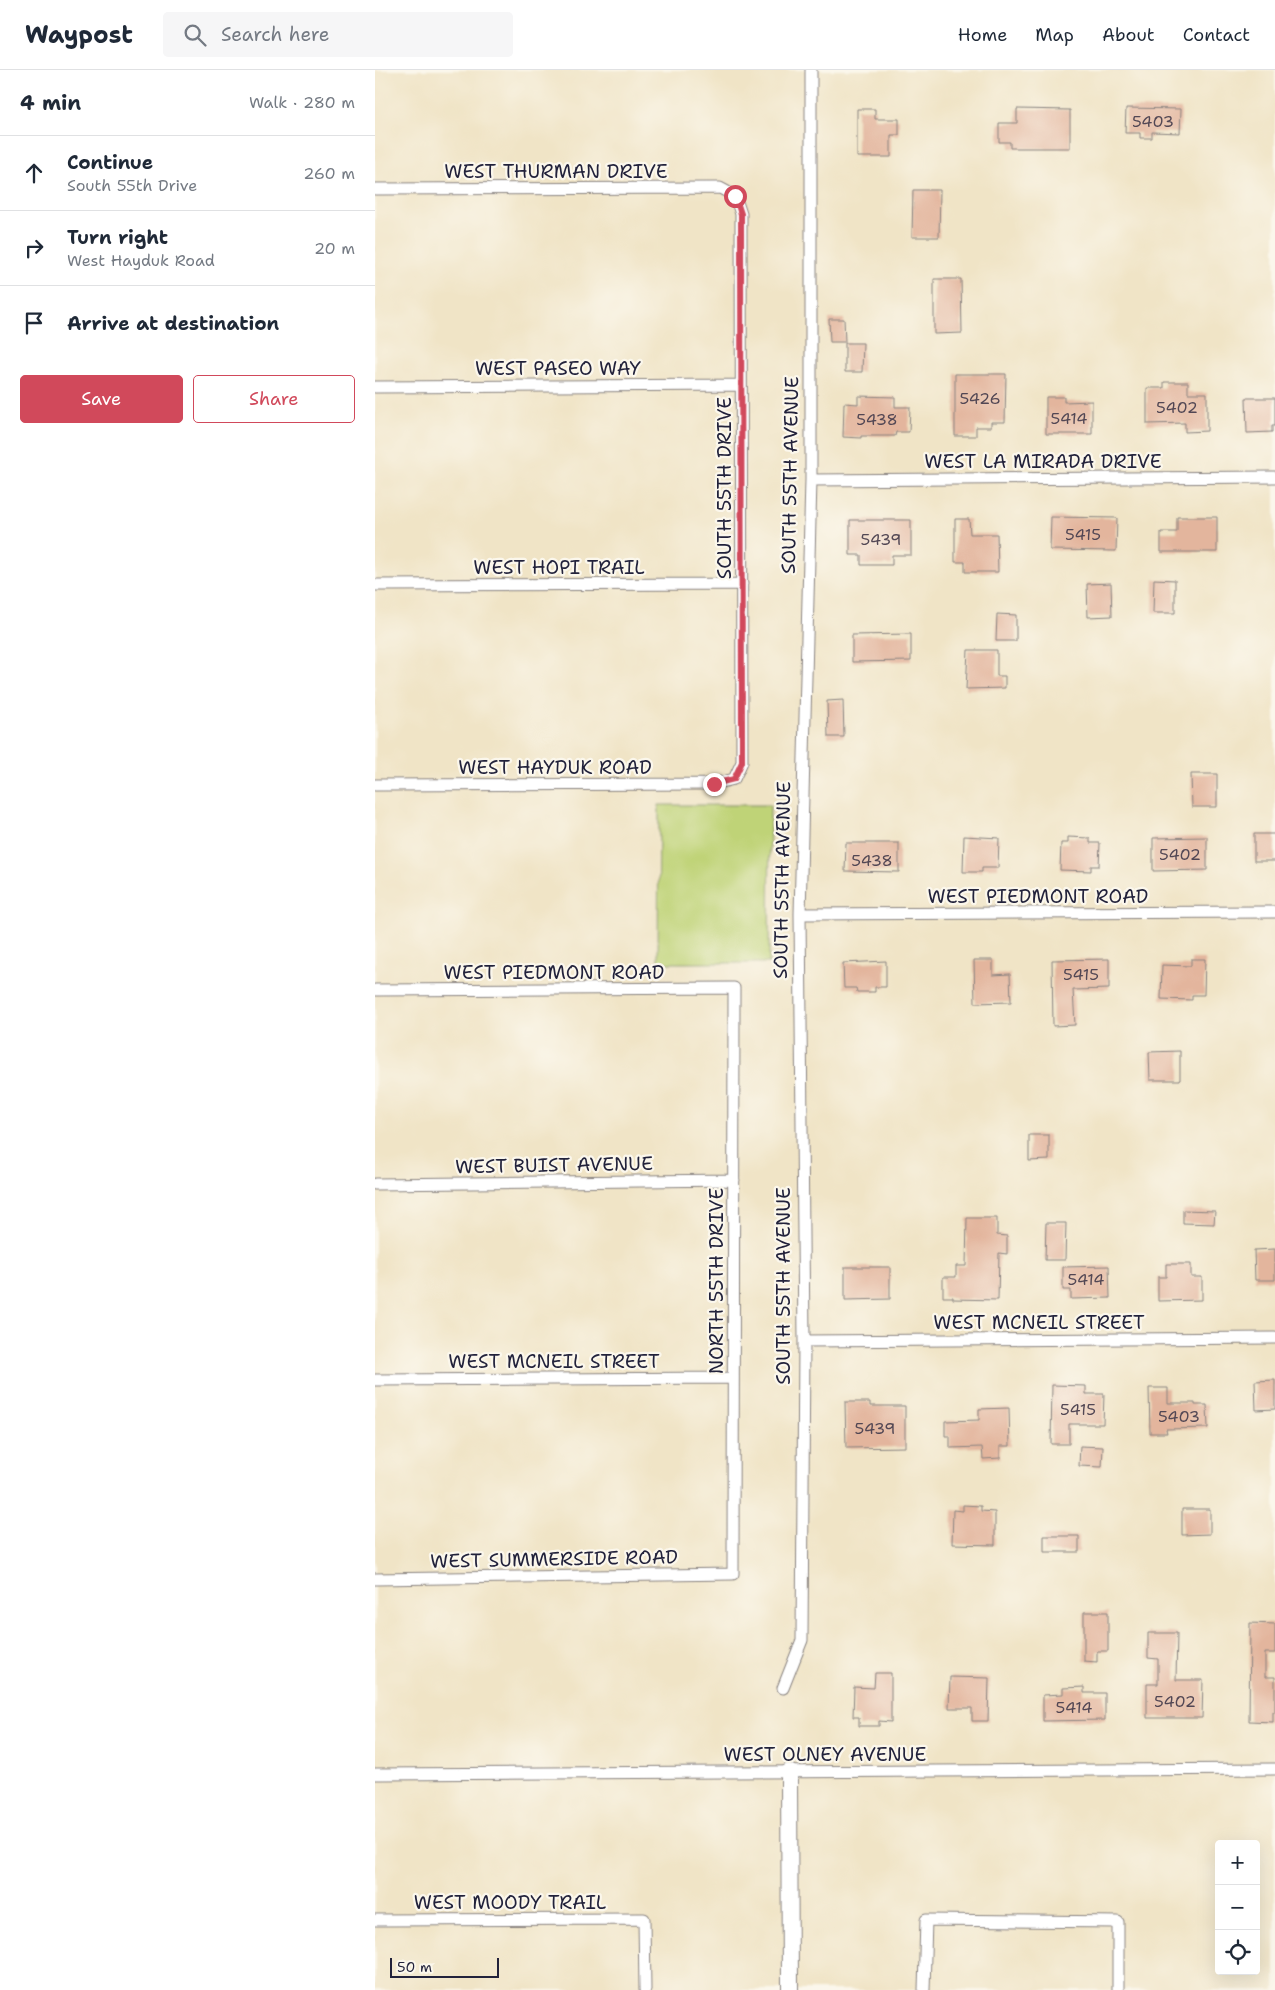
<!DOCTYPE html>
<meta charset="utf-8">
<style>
body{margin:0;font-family:"Shantell Sans",sans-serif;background:#f6f6f7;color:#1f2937}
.controls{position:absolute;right:15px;bottom:15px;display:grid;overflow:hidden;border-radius:5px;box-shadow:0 5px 20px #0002}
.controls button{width:45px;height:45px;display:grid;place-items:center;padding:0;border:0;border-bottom:1px solid #e0e1e3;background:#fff;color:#1f2937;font:25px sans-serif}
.scale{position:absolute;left:15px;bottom:12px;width:109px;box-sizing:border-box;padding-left:5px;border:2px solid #22223b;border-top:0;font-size:14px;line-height:18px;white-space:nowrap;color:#22223b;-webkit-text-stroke:4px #fbf7ec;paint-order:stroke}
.stop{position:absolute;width:15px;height:15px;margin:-11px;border:4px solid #d1495b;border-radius:50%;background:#fff}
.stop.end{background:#d1495b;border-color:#fff;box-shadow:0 1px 5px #0008}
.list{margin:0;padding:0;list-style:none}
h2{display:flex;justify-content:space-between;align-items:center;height:65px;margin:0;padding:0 20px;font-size:21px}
h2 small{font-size:16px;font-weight:400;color:#747a83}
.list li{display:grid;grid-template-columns:32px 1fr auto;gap:15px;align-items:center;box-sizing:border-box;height:75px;padding:0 20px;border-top:1px solid #e0e1e3}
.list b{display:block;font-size:19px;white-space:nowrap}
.list p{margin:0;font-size:16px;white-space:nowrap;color:#747a83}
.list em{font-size:16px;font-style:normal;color:#747a83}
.actions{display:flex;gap:10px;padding:15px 20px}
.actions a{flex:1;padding:11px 0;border:1px solid #d1495b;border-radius:5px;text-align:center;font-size:18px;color:#d1495b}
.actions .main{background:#d1495b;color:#fff}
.icon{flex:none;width:28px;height:28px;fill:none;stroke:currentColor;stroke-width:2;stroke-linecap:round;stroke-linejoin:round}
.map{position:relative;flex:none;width:900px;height:1920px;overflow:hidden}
header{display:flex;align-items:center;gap:30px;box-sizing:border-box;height:70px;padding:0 25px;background:#fff;border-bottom:1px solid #e0e1e3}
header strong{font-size:24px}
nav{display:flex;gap:28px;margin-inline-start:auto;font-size:18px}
.search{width:350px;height:45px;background:#f6f6f7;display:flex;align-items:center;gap:12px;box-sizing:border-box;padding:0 18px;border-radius:5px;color:#747a83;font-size:19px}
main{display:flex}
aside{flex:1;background:#fff}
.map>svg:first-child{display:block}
.green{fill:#bfd377;stroke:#707a59}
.building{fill:#e3b59d}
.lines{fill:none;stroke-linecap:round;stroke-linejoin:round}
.street-casing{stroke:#898380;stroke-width:13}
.secondary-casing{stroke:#898380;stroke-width:18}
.street{stroke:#fff;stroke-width:11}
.secondary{stroke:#fff;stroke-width:16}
.route{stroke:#d1495b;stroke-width:6}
.labels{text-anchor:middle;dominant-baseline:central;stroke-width:4.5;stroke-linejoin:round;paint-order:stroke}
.number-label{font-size:16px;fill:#524754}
.street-label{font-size:19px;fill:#22223b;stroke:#fbf7ec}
</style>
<header>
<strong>Waypost</strong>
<div class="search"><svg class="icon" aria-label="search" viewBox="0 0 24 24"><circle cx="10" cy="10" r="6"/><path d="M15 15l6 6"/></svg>Search here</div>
<nav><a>Home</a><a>Map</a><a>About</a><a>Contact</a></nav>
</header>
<main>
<aside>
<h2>4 min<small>Walk · 280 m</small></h2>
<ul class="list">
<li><svg class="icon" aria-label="ahead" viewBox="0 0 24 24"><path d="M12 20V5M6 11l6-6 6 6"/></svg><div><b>Continue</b><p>South 55th Drive</p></div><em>260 m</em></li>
<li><svg class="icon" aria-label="right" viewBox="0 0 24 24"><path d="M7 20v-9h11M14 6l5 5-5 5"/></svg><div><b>Turn right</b><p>West Hayduk Road</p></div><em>20 m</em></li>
<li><svg class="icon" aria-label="arrive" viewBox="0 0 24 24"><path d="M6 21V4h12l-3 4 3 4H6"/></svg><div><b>Arrive at destination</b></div></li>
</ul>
<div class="actions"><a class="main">Save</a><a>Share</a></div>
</aside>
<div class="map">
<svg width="900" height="1920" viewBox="0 0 900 1920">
<rect width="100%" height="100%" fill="#fbf7ec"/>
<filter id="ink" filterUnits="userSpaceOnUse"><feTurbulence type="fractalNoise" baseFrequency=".02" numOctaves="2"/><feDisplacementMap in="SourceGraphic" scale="10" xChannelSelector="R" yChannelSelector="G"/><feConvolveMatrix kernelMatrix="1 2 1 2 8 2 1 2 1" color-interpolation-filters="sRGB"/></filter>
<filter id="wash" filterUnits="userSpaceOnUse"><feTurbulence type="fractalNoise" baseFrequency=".0096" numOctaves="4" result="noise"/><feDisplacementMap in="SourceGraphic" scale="20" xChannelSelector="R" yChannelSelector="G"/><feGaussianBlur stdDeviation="1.12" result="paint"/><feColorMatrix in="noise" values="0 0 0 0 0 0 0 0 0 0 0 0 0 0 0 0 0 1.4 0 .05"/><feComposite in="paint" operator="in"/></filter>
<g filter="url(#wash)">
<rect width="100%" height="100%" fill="#f0e4c6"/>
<!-- green -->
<path class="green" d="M284 735H395L394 893H283Z"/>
<g id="blocks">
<!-- building -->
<path class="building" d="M751 38 806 39 805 63 777 62V68H765V63H750Z
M482 39H500V49H524V65H516V87H482Z
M642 39 695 40V78H635V72H624V53H642Z
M538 120H565L564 167H537Z
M559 209H586L587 263 559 264Z
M454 249H469L470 272H455Z
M470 273H488L487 302H470Z
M580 304H631L630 352H616V357H601V366H580Z
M789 312H813V323H832V361L810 362V353L772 354V318H789Z
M483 326 520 327V337H535L534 362H521L520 366H486V368L468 367 469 333 483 334Z
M671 327H689V332L717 331V364H671Z
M871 328H900V356H897V362L872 363Z
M676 447 742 448 741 481 675 480Z
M802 447H842V482H786V462H802Z
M580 449H594L595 464H622L623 502H590V492H580Z
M475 450H536V485H517V495H486V485H475Z
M779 509 800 510V543H778Z
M736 513 737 546 713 547 712 514Z
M622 544 641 545V571H621Z
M536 564V591L477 592V565Z
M593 580H622V606H630V618L591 619Z
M468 630 469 667H453L452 631Z
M816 704H842V737H817Z
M879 764H900V791H879Z
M589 766 624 768 623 798H607V802H588Z
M693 767 715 768V773H725L724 796H716V801L685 800 686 773H693Z
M832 767V800L778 801V768Z
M471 773H524V802L470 801Z
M734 889V919L698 920 700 955 678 956 677 890Z
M816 889H830L829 925H817V930L786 929 787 895 816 896Z
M599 890H618V905L635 904 636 932 600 933Z
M511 891V917H500V922H482L481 918H469L468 893Z
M805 981V1010H775L774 982Z
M654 1065H674V1090L654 1091Z
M808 1140 840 1141 839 1154 808 1153Z
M592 1148H622V1165L632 1166V1184L624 1183 623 1230 578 1229V1227H568V1207H581V1196H591Z
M671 1153H691L690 1190H670Z
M900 1179V1210H880L879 1180Z
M791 1194H816V1207H827V1230L783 1231V1207H791Z
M734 1196 735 1228 696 1229V1220H688V1197Z
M470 1197H515V1229L470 1230Z
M900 1310V1339L881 1340 880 1311Z
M677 1315 711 1316V1324H729L728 1354H694V1374H676Z
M774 1318H793V1333H820V1335H832L833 1358 791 1359 792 1363H775Z
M470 1332H495V1336H530V1377L471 1378Z
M634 1338 635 1376H625V1388L608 1389 607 1377 575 1378V1366H570V1351L604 1350V1339Z
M705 1376 728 1377 727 1397 704 1396Z
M588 1435 606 1436V1441L620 1442V1475L577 1474 578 1440 588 1441Z
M807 1439H835V1464L807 1465Z
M669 1466H704V1482H669Z
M709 1542H733V1581H722V1592L709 1591Z
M875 1553 900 1554V1583H890V1607H900V1642H898V1652L874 1651Z
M773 1563H802L801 1610H828L827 1648H772V1614H783V1589L773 1588Z
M500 1603H516V1652L504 1651V1656H484V1647H478L479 1617 499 1618Z
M575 1607 614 1608 613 1651H597V1638H574Z
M709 1617V1623H730V1650L668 1651V1625L688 1624V1618Z"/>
</g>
</g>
<g filter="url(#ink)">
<use href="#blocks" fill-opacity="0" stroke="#898380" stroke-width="1"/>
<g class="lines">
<!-- street casing -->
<g class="street-casing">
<path id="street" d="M0 119 345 118 360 126 366 144 367 692 359 709 339 714 0 715
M0 317 366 315
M436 410 900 407
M0 515 367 514
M425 844 900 842
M0 920 359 918 358 1504 0 1509
M0 1114 359 1110
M429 1271 900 1268
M0 1310 358 1308
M408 1618 427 1570 429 1271 425 844 436 410V0
M0 1704 900 1699
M0 1850 269 1849 270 1920
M549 1920 551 1850 743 1852V1920"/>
</g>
<!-- secondary casing -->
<g class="secondary-casing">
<path id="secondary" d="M414 1702 415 1920"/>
</g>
<!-- street -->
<use href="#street" class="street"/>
<!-- secondary -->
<use href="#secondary" class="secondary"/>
</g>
</g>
<g class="lines" filter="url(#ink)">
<!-- route -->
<path class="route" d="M339 714 359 709 367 692 366 144 360 126"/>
</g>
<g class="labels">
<!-- number labels -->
<g class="number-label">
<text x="778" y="51">5403</text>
<text x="605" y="328">5426</text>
<text x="802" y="337">5402</text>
<text x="694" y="348">5414</text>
<text x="502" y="349">5438</text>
<text x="708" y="464">5415</text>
<text x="506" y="469">5439</text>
<text x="805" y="784">5402</text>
<text x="497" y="790">5438</text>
<text x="706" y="904">5415</text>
<text x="711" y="1209">5414</text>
<text x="703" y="1339">5415</text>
<text x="804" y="1346">5403</text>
<text x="500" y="1358">5439</text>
<text x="800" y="1631">5402</text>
<text x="699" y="1637">5414</text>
</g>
<!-- street labels -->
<g class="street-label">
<text x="181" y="101">WEST THURMAN DRIVE</text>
<text x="183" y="298">WEST PASEO WAY</text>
<text x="668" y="391">WEST LA MIRADA DRIVE</text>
<text transform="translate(415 405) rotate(-89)">SOUTH 55TH AVENUE</text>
<text transform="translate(349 418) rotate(-90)">SOUTH 55TH DRIVE</text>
<text x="184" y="497">WEST HOPI TRAIL</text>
<text x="180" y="697">WEST HAYDUK ROAD</text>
<text transform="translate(407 810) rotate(-89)">SOUTH 55TH AVENUE</text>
<text x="663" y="826">WEST PIEDMONT ROAD</text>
<text x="179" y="902">WEST PIEDMONT ROAD</text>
<text transform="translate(179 1095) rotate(-1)">WEST BUIST AVENUE</text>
<text transform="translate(341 1211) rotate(-90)">NORTH 55TH DRIVE</text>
<text transform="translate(408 1216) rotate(-90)">SOUTH 55TH AVENUE</text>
<text x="664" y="1252">WEST MCNEIL STREET</text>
<text x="179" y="1291">WEST MCNEIL STREET</text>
<text transform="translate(179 1489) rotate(-1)">WEST SUMMERSIDE ROAD</text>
<text x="450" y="1684">WEST OLNEY AVENUE</text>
<text x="135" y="1832">WEST MOODY TRAIL</text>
</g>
</g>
</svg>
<div class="controls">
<button>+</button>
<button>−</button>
<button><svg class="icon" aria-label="locate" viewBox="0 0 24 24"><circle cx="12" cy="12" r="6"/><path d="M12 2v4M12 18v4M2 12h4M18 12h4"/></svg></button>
</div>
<div class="scale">50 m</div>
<div class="stop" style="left:360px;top:126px"></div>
<div class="stop end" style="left:339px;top:714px"></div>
</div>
</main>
